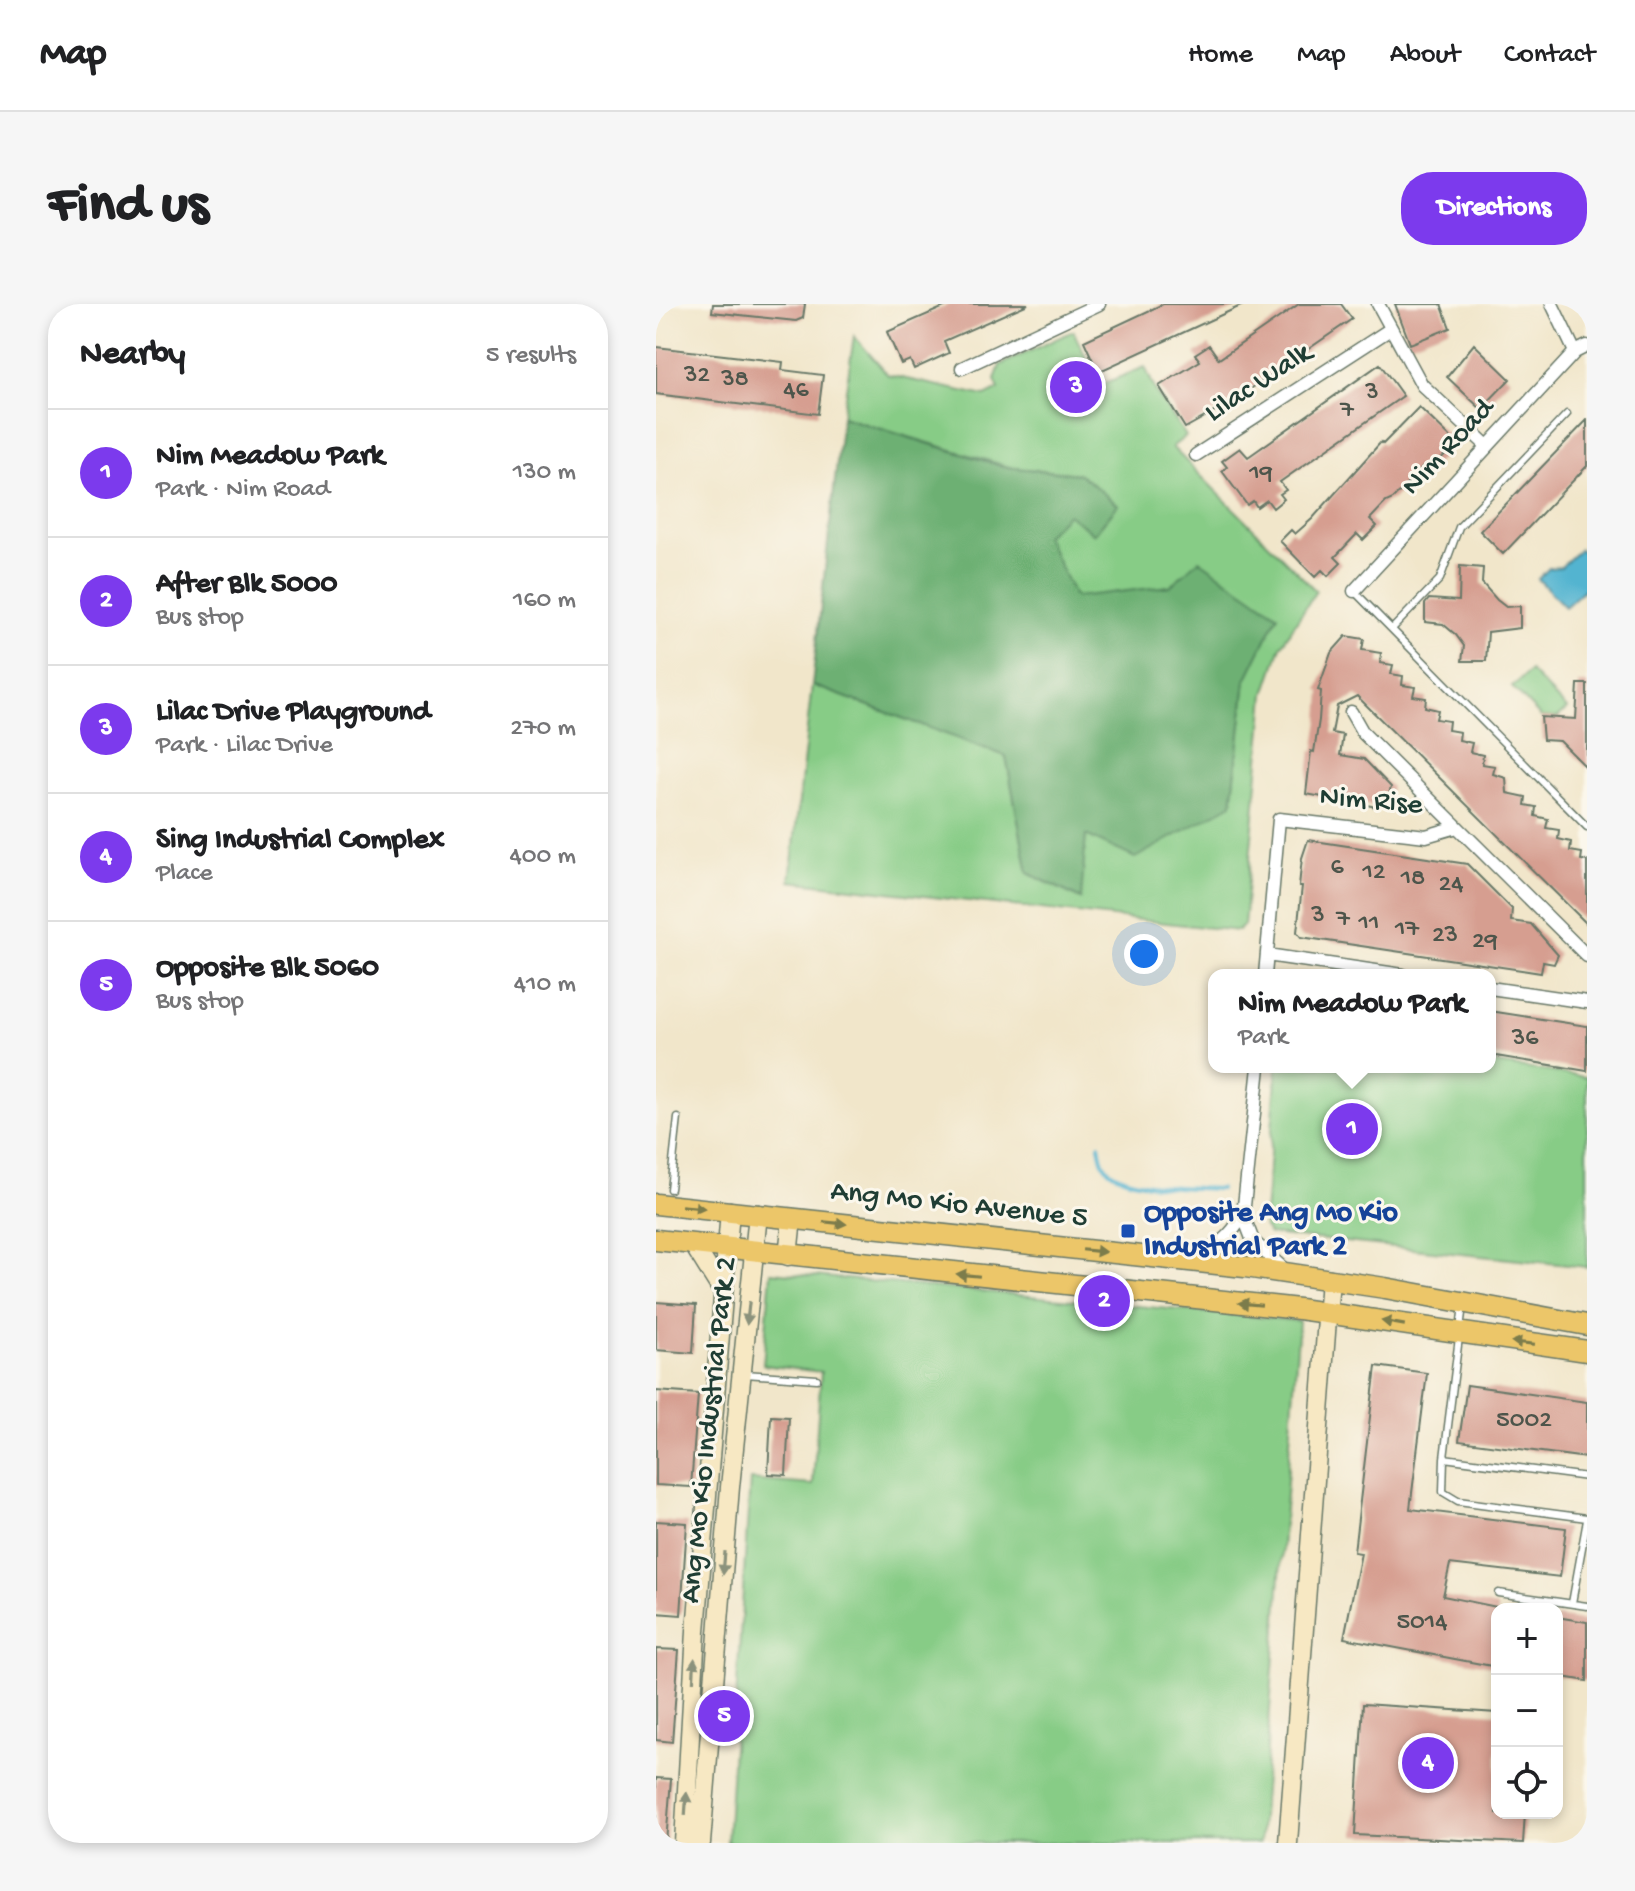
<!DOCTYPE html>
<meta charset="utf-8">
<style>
body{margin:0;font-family:"Gochi Hand",sans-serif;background:#f6f6f6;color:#202124}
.controls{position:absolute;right:24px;bottom:24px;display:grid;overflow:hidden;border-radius:16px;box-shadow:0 4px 12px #0003}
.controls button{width:72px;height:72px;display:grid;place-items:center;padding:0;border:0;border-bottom:2px solid #e0e0e0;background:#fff;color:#202124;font:40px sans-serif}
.you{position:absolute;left:488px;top:650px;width:28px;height:28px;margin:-20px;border:6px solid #fff;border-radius:50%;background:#1a73e8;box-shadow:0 0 0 12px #1a73e833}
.badge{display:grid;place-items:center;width:52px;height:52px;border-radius:50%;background:#7c3aed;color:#fff;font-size:26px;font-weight:700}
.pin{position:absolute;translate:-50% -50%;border:4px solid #fff;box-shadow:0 2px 8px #0006}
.popup{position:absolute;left:552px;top:665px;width:288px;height:104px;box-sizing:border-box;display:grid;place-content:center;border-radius:16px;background:#fff;filter:drop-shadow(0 2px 6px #0005);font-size:26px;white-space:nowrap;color:#757577}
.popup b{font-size:30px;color:#202124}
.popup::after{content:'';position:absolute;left:50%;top:100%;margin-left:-16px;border:16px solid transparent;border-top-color:#fff}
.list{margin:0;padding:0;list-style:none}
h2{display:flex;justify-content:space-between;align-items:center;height:104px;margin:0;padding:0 32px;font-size:34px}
h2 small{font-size:26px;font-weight:400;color:#757577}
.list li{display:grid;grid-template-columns:52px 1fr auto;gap:24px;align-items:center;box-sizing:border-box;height:128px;padding:0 32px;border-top:2px solid #e0e0e0}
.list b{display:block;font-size:30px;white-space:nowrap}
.list p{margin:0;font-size:26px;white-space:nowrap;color:#757577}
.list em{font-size:26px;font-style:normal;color:#757577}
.icon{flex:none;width:44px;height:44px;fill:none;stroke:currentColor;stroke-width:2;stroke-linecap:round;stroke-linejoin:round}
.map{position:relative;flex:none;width:931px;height:1539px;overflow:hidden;border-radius:32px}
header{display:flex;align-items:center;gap:48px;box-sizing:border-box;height:112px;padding:0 40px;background:#fff;border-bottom:2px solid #e0e0e0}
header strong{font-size:38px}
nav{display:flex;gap:44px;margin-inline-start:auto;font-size:28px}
.intro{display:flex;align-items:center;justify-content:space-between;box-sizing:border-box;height:192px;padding:0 48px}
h1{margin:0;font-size:56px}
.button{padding:20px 36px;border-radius:32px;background:#7c3aed;color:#fff;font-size:28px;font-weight:700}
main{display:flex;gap:48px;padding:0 48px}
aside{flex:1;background:#fff;border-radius:32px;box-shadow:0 4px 12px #0003}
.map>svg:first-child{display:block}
.green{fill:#87cc86;stroke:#53845d;stroke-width:2}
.forest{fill:#6db073;stroke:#467654;stroke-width:2}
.water{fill:#52b4d0;stroke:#387882;stroke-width:2}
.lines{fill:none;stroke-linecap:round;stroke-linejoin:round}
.stream{stroke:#52b4d0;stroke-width:4}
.building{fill:#d69e90}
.lane-casing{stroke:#687868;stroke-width:9}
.street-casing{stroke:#687868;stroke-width:15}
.secondary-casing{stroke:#687868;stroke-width:21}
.primary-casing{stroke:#687868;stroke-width:23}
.lane{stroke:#fff;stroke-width:6}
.street{stroke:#fff;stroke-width:12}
.secondary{stroke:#f7e8c3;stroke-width:18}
.primary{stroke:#ecc669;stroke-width:20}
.oneway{fill:#7b7b4c}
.oneway2{fill:#8b927c}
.transit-dot{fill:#1a4fb4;stroke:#fbf7ec;stroke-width:3}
.labels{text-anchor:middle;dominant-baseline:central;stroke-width:6;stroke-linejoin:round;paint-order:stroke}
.number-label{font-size:26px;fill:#4d554b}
.street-label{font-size:30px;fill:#1f3d34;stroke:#fbf7ec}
.transit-label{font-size:30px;font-weight:bold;fill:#164399;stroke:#fbf7ec;text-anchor:start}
</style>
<header>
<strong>Map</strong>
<nav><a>Home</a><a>Map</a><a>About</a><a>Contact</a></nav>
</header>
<div class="intro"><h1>Find us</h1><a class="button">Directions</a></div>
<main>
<aside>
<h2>Nearby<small>5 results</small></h2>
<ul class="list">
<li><span class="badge">1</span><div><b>Nim Meadow Park</b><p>Park · Nim Road</p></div><em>130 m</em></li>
<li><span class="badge">2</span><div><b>After Blk 5000</b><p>Bus stop</p></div><em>160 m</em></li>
<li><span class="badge">3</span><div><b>Lilac Drive Playground</b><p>Park · Lilac Drive</p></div><em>270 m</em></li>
<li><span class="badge">4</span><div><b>Sing Industrial Complex</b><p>Place</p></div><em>400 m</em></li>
<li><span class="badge">5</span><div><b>Opposite Blk 5060</b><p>Bus stop</p></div><em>410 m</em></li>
</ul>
</aside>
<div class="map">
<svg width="931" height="1539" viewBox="0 0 931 1539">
<rect width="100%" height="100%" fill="#fbf7ec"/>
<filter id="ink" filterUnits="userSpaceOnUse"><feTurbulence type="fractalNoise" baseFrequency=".0125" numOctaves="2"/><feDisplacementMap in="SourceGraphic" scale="16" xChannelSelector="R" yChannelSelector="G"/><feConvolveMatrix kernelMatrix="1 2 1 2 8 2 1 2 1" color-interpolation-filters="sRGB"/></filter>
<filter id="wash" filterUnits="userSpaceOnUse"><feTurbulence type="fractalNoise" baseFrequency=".006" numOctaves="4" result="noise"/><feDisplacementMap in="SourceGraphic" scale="32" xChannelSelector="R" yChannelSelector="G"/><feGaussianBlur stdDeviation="1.8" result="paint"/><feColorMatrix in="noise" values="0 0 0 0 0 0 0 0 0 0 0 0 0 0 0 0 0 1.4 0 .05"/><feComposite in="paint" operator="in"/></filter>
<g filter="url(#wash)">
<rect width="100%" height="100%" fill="#f1e6ca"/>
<!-- green -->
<path class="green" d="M417 27 444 81 489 63 501 90 530 132 516 143 660 287 625 342 609 390 588 621 582 627 134 577 156 381 350 452 372 569 424 595 430 530 576 499 590 376 514 282 419 294 389 232 412 209 424 170 357 164 186 113 198 32 232 71 329 92 343 85 339 76 344 61Z
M874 367 911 405 901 414 885 413 856 383Z
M834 759 931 773V963L613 930 608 923 621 763H834Z
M115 968 643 1017 604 1539H71L94 1176 157 1181 165 1068 107 1061Z"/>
<!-- forest -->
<path class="forest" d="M186 113 349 163 424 170 462 201 438 230 412 210 389 232 419 293 514 282 543 256 622 311 590 376 576 500 479 554 430 531 425 595 372 569 350 452 156 381Z"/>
<!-- water -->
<path class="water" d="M924 245 931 252V283L909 303 882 275 893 264 905 263Z"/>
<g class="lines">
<!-- stream -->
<path class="stream" d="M443 841C444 847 445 855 448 860 461 885 538 883 564 885"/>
</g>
<g id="blocks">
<!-- building -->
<path class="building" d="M57 0H149L147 14 140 17 56 8Z
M295 0H372L288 37 293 49 258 65 254 56 245 60 231 28Z
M507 0H589L442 68 428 37Z
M643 0H685L696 15 574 99 529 124 503 82 544 57 539 50 553 41 563 55Z
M739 0H785L794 24 754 40Z
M818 40 854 75 825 105 791 73Z
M0 43 127 58 126 66 167 71 162 110 0 90Z
M724 60 747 92 624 178 630 186 624 190 628 195 617 204 611 196 601 203 597 197 591 201 566 167 571 163 566 157 584 144 592 153Z
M763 103 800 139 773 167 768 162 737 195 730 198 714 215 721 222 707 236 701 230 679 253 685 259 672 272 666 266 659 273 624 237 635 226 639 230 656 215 725 138 727 140Z
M931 116V162L847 250 824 227Z
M804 262 827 264 826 279 841 296 850 303 864 302V324L832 328 830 357H806L808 342 800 331 787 320 769 318V300L773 295 803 297Z
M690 332 708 335 706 346 725 349 724 359 737 361 735 370 747 372 746 381 759 383 757 392 770 394 769 403 782 406 780 415 793 417 792 426 804 428 803 436 816 439 814 448 827 451 826 460 839 462 837 470 850 474 851 489 870 493 869 501 880 503 879 512 892 515 890 524 903 526 902 535 915 538 914 547 926 549 925 556 931 557V620L701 392 681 402 676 429 687 431 684 451 708 455 735 483 732 494 723 492 721 503 650 490 655 447 658 448 663 416 665 387 662 386 675 349Z
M922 380H931V464L904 437 887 436 885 413 920 415Z
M652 536 811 560 856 605 855 617 875 620 902 651 898 660 887 658 885 669 645 633 641 628 646 582H643L646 554Z
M834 707 931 722V767L834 751Z
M0 998 40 1001 37 1049 0 1046Z
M720 1062 771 1069 754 1205 910 1224 904 1273 794 1260 787 1292 841 1303V1363L688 1334 705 1249 698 1248Z
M811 1081 931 1098V1154L803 1137Z
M0 1087 42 1090 35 1183 0 1181Z
M115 1112 133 1113 130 1171 112 1170Z
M0 1217 31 1219 25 1311 0 1309Z
M901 1313 931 1318V1377L901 1372Z
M0 1345 23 1346 16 1438 0 1436Z
M707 1400 841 1409V1509H869L867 1539 699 1531Z
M0 1474 15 1475 10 1539H0Z"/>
</g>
</g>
<g filter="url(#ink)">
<use href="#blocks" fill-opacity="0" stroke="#687868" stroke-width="2"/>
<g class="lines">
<!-- lane casing -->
<g class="lane-casing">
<path id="lane" d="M698 287 931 523
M736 325 784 275 803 223 911 110
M14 885 22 814
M807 1001 788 1154 787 1188 802 1197 931 1214
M89 1070 161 1075
M788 1154 931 1173
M842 1289 931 1302
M916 1299 931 1216"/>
</g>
<!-- street casing -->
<g class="street-casing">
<path id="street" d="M722 0 766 81 830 141
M896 0 919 48
M306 64 443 0
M540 151 733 26
M698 287 919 48 931 42
M695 408 707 429 931 652
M611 651 747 671
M609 671 623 515 770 532 801 523
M834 684 931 698
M587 911 603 763
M537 954C561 943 574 934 587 911L597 937 631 968"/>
</g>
<!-- secondary casing -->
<g class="secondary-casing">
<path id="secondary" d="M37 940 67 988
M132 952 136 914
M28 1539 40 1327 74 907
M45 1539 74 1183 102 910
M632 1539 674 975"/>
</g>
<!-- primary casing -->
<g class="primary-casing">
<path id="primary" d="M0 900 589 963 729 984 931 1021
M0 936 643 1005 931 1047"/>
</g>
<!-- lane -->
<use href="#lane" class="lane"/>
<!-- street -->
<use href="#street" class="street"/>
<!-- secondary -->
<use href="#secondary" class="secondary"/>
<!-- primary -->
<use href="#primary" class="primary"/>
</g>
<!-- one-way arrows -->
<defs><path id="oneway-solid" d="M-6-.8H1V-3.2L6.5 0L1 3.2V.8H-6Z" transform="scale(2)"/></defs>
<g class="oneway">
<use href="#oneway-solid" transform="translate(37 903) rotate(5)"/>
<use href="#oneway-solid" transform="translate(179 919) rotate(6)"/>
<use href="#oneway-solid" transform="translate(438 947) rotate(6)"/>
<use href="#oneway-solid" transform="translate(312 971) rotate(-174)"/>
<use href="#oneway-solid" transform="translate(594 1000) rotate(-174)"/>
<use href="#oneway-solid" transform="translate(737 1019) rotate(-170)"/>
<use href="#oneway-solid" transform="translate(867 1039) rotate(-173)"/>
</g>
<g class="oneway2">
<use href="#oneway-solid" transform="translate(92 1009) rotate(96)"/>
<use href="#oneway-solid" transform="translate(68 1259) rotate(95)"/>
<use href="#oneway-solid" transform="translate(38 1366) rotate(-87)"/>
<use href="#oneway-solid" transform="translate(30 1500) rotate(-86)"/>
</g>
</g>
<!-- markers -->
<rect class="transit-dot" x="464" y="919" width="16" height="16" rx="4"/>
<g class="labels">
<!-- number labels -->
<g class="number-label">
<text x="41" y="72">32</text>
<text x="79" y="76">38</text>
<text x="140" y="87">46</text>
<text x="716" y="89">3</text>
<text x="691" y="107">7</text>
<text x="605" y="170">19</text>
<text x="681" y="564">6</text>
<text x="718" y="569">12</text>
<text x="757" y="575">18</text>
<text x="795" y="581">24</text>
<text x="662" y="612">3</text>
<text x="687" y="616">7</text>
<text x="713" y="620">11</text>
<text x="751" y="626">17</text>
<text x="789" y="632">23</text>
<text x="829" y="638">29</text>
<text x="869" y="735">36</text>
<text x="868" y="1117">5002</text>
<text x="766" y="1319">5014</text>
</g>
<!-- street labels -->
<g class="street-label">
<text transform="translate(603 80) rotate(-33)">Lilac Walk</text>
<text transform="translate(793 144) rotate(-47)">Nim Road</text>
<text transform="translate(715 498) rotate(5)">Nim Rise</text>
<text transform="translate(303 902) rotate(6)">Ang Mo Kio Avenue 5</text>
<text transform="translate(54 1126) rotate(-84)">Ang Mo Kio Industrial Park 2</text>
</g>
<!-- transit labels -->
<g class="transit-label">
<text x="488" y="910">Opposite Ang Mo Kio<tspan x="488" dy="34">Industrial Park 2</tspan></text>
</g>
</g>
</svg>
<div class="controls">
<button>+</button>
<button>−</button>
<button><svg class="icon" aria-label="locate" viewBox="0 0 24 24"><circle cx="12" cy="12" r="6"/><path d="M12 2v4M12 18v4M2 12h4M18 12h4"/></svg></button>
</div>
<div class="you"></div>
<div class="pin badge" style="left:696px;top:825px">1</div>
<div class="popup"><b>Nim Meadow Park</b>Park</div>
<div class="pin badge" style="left:448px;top:997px">2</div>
<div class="pin badge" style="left:420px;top:83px">3</div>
<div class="pin badge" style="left:772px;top:1459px">4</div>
<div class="pin badge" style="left:68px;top:1412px">5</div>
</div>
</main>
